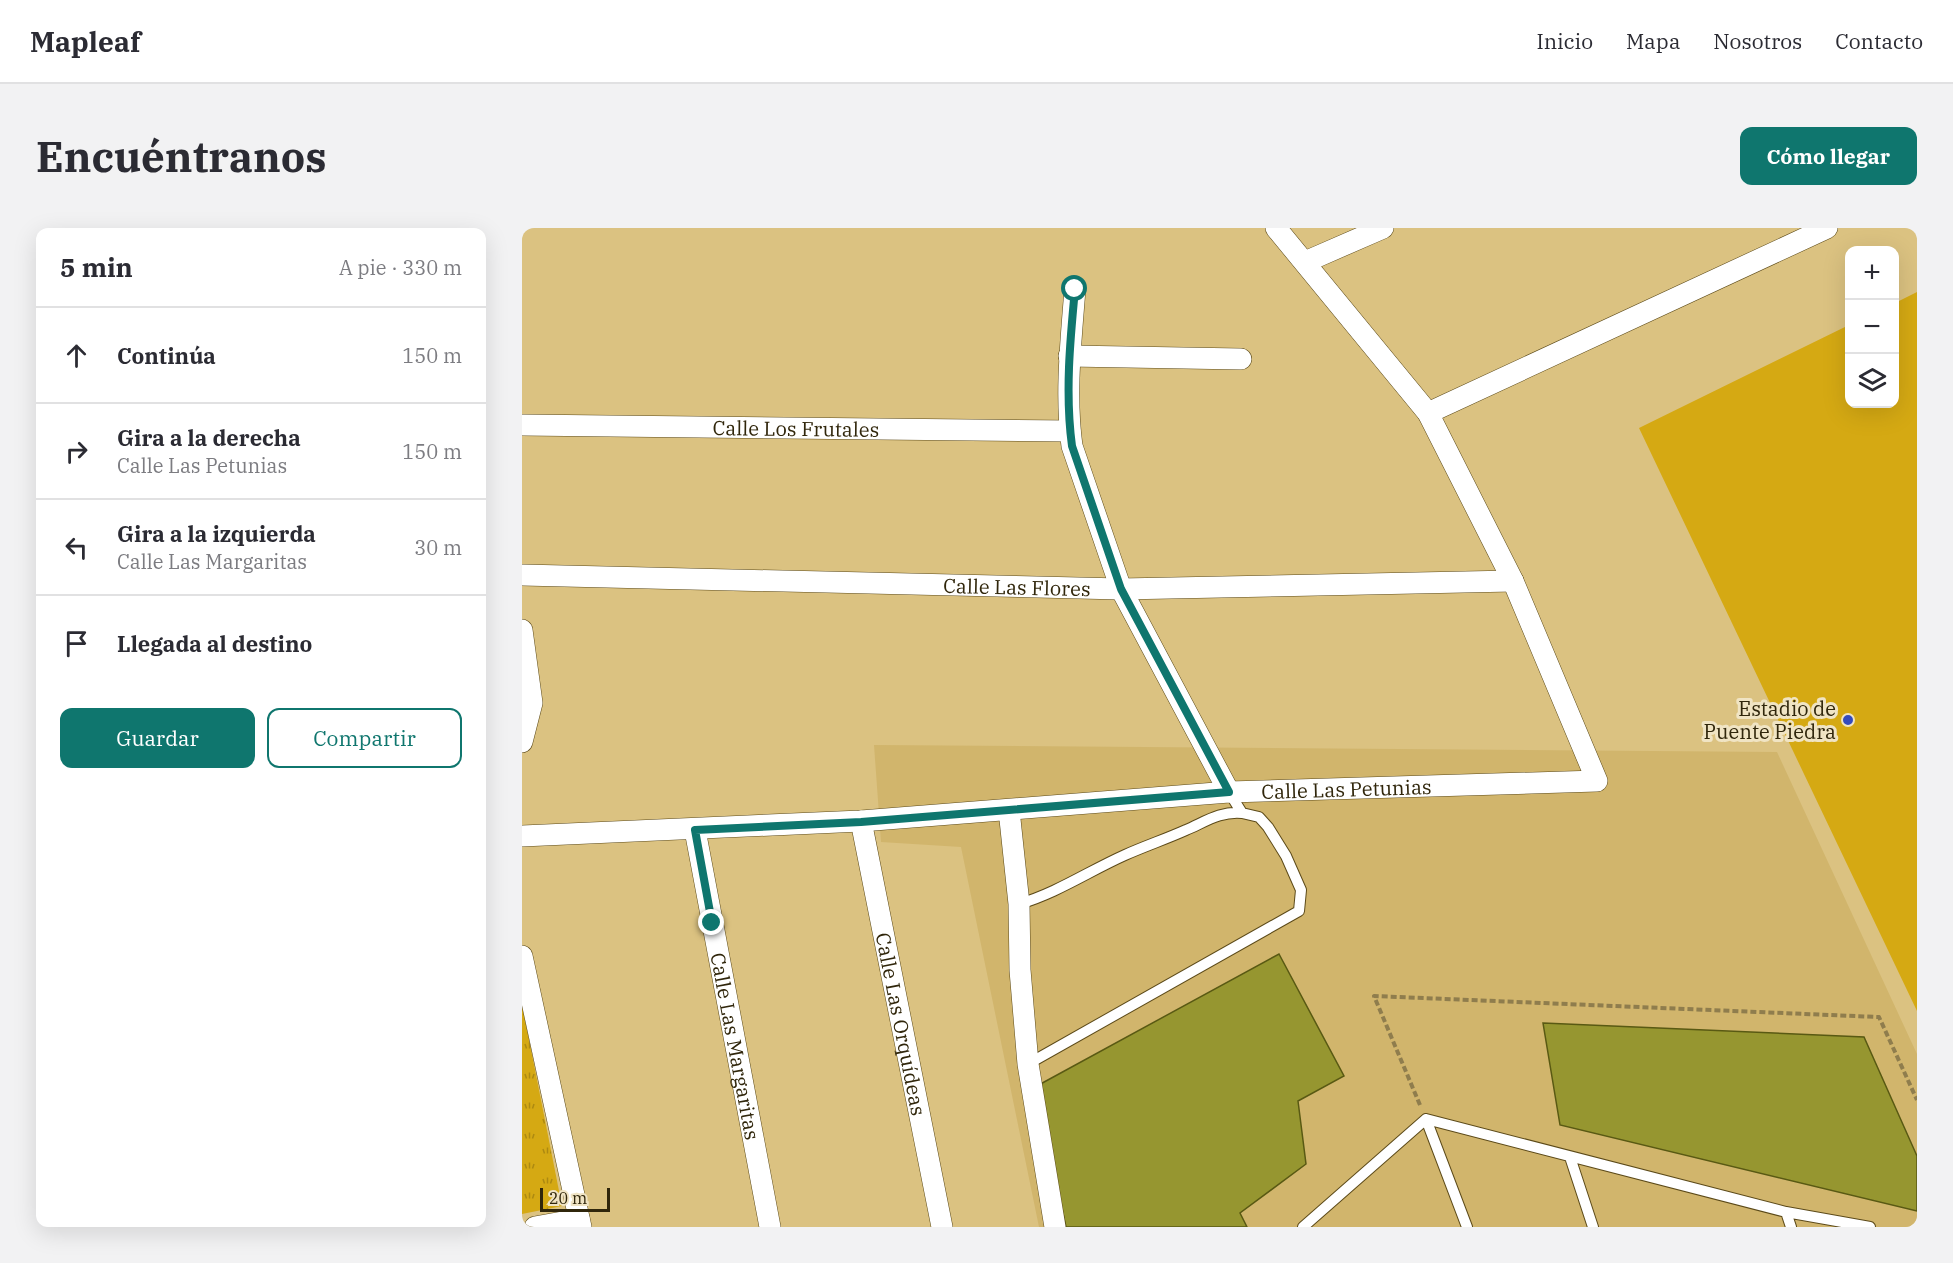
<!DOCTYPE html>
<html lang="es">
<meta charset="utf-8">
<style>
body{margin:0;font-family:"IBM Plex Serif",serif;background:#f2f2f3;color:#2b2b33}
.controls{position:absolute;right:18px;top:18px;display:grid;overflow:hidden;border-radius:12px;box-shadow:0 6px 24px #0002}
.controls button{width:54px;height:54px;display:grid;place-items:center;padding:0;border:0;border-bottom:2px solid #e1e1e2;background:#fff;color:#2b2b33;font:30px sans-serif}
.scale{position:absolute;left:18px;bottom:15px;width:70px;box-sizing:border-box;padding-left:6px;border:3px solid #30260b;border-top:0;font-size:16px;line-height:21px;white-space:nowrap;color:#30260b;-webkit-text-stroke:4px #f0e4c4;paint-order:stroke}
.stop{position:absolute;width:18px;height:18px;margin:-14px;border:4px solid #0f766e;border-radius:50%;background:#fff}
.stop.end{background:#0f766e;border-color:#fff;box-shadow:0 2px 6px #0008}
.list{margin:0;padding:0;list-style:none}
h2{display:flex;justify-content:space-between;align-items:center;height:78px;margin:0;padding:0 24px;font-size:26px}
h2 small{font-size:20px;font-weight:400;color:#7c7c81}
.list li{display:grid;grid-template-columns:39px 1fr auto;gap:18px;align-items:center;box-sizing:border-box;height:96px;padding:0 24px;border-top:2px solid #e1e1e2}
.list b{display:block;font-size:22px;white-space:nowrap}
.list p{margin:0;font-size:20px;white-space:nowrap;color:#7c7c81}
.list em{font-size:20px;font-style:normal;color:#7c7c81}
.actions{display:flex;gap:12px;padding:18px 24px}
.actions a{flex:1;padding:14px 0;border:2px solid #0f766e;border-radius:12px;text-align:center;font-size:21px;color:#0f766e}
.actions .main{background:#0f766e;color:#fff}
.icon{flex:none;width:33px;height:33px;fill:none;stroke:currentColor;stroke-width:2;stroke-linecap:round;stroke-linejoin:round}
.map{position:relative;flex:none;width:1395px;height:999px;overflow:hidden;border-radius:12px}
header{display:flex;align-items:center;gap:36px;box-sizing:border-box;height:84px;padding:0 30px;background:#fff;border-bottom:2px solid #e1e1e2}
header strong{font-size:28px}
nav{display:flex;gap:33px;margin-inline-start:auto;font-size:21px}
.intro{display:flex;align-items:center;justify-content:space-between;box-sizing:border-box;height:144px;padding:0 36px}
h1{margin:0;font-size:42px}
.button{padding:15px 27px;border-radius:12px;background:#0f766e;color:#fff;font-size:21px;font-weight:700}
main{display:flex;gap:36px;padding:0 36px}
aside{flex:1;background:#fff;border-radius:12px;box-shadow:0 6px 24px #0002}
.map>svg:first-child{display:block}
.built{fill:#d1b56c}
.grass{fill:url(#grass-tufts)}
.garden{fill:#d5a913}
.building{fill:#969630;stroke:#595913;stroke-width:1.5}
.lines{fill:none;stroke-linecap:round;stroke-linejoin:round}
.lane-casing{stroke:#5c4a19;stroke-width:12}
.street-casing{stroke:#5c4a19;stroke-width:22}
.path{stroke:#8f7d4d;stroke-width:4;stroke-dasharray:6 3;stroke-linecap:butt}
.lane{stroke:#fff;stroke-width:10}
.street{stroke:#fff;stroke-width:21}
.route{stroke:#0f766e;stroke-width:8}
.poi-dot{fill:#344bbd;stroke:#f0e4c4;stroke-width:2}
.labels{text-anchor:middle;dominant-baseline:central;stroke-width:6;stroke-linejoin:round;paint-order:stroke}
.street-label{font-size:20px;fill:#30260b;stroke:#f0e4c4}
.poi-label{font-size:20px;fill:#30260b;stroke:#f0e4c4;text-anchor:end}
</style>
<header>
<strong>Mapleaf</strong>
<nav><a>Inicio</a><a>Mapa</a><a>Nosotros</a><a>Contacto</a></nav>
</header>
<div class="intro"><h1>Encuéntranos</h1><a class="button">Cómo llegar</a></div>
<main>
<aside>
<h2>5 min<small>A pie · 330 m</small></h2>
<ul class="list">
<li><svg class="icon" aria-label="ahead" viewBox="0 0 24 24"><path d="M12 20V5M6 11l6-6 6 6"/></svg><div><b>Continúa</b></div><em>150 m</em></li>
<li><svg class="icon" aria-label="right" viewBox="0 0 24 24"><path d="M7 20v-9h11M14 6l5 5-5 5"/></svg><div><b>Gira a la derecha</b><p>Calle Las Petunias</p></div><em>150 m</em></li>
<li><svg class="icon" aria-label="left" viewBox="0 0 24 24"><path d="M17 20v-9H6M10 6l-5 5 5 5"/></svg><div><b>Gira a la izquierda</b><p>Calle Las Margaritas</p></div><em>30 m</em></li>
<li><svg class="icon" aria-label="arrive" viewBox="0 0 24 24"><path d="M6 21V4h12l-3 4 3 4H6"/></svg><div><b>Llegada al destino</b></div></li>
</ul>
<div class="actions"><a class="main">Guardar</a><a>Compartir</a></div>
</aside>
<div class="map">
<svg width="1395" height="999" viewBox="0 0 1395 999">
<defs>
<pattern id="grass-tufts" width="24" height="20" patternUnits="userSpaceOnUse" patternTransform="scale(1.5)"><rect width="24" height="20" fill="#d5a913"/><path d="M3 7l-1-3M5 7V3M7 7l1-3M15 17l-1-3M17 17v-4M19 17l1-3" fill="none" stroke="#ad8910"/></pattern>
</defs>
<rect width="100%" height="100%" fill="#dbc281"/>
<!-- built -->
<path class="built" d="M352 517 1255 524 1395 826V999H517L439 619 359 614Z"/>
<!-- grass -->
<path class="grass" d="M0 776 40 978 0 986Z"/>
<!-- garden -->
<path class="garden" d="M1395 64V783L1117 200 1327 97 1328 176H1372L1373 75Z"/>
<!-- building -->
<path class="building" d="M757 726 822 848 776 873 784 936 718 985 725 999H544L513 859Z
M1021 795 1342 809 1395 928V983L1038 897Z"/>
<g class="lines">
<!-- lane casing -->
<g class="lane-casing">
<path id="lane" d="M497 676C535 665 567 643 603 627 623 618 644 611 664 602 683 594 698 583 720 585L707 564
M506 836 777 683 779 662 764 628 746 599 737 589 720 585
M904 891 1264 984 1348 999
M904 891 945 999
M1048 929 1071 999
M1264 984 1269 999
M781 999 904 891"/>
</g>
<!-- street casing -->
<g class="street-casing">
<g id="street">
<path d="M783 34 861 0"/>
<path d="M553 61C549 113 543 167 550 218L599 361 707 564"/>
<path d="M547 128 719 131"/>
<path d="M906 185 1305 0"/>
<path id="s1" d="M0 197 548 203"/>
<path id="s2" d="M0 347 599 361 991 353"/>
<path d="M0 402 10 475 0 514"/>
<path d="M487 582 497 676 498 742 506 836 533 999"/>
<path id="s3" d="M339 593 420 999"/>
<path id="s4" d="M173 602 248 999"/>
<path id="s5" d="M0 608 339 593 707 564 1075 553 991 353 906 185 754 0"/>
<path d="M0 728 59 999"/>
<path d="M13 999 57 991"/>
</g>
</g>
<!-- path -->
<path class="path" d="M898 877 852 768 1357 789 1395 872"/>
<!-- lane -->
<use href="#lane" class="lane"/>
<!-- street -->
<use href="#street" class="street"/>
</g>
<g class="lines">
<!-- route -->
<path class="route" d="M190 695 173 602 339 594 707 564 599 361 550 218C543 166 548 113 553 61"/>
</g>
<!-- markers -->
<circle class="poi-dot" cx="1326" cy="492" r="6"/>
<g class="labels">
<!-- street labels -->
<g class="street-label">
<text stroke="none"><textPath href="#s1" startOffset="274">Calle Los Frutales</textPath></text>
<text stroke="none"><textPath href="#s2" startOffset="495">Calle Las Flores</textPath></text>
<text stroke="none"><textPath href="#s5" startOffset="826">Calle Las Petunias</textPath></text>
<text stroke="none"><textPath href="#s3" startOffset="207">Calle Las Orquídeas</textPath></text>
<text stroke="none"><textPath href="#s4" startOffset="220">Calle Las Margaritas</textPath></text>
</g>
<!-- poi labels -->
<g class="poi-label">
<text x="1314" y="480">Estadio de<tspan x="1314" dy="23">Puente Piedra</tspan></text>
</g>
</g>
</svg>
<div class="controls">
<button>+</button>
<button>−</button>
<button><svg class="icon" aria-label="layers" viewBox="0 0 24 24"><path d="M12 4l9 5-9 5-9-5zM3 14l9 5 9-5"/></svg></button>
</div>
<div class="scale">20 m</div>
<div class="stop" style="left:553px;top:61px"></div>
<div class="stop end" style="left:190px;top:695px"></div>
</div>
</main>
